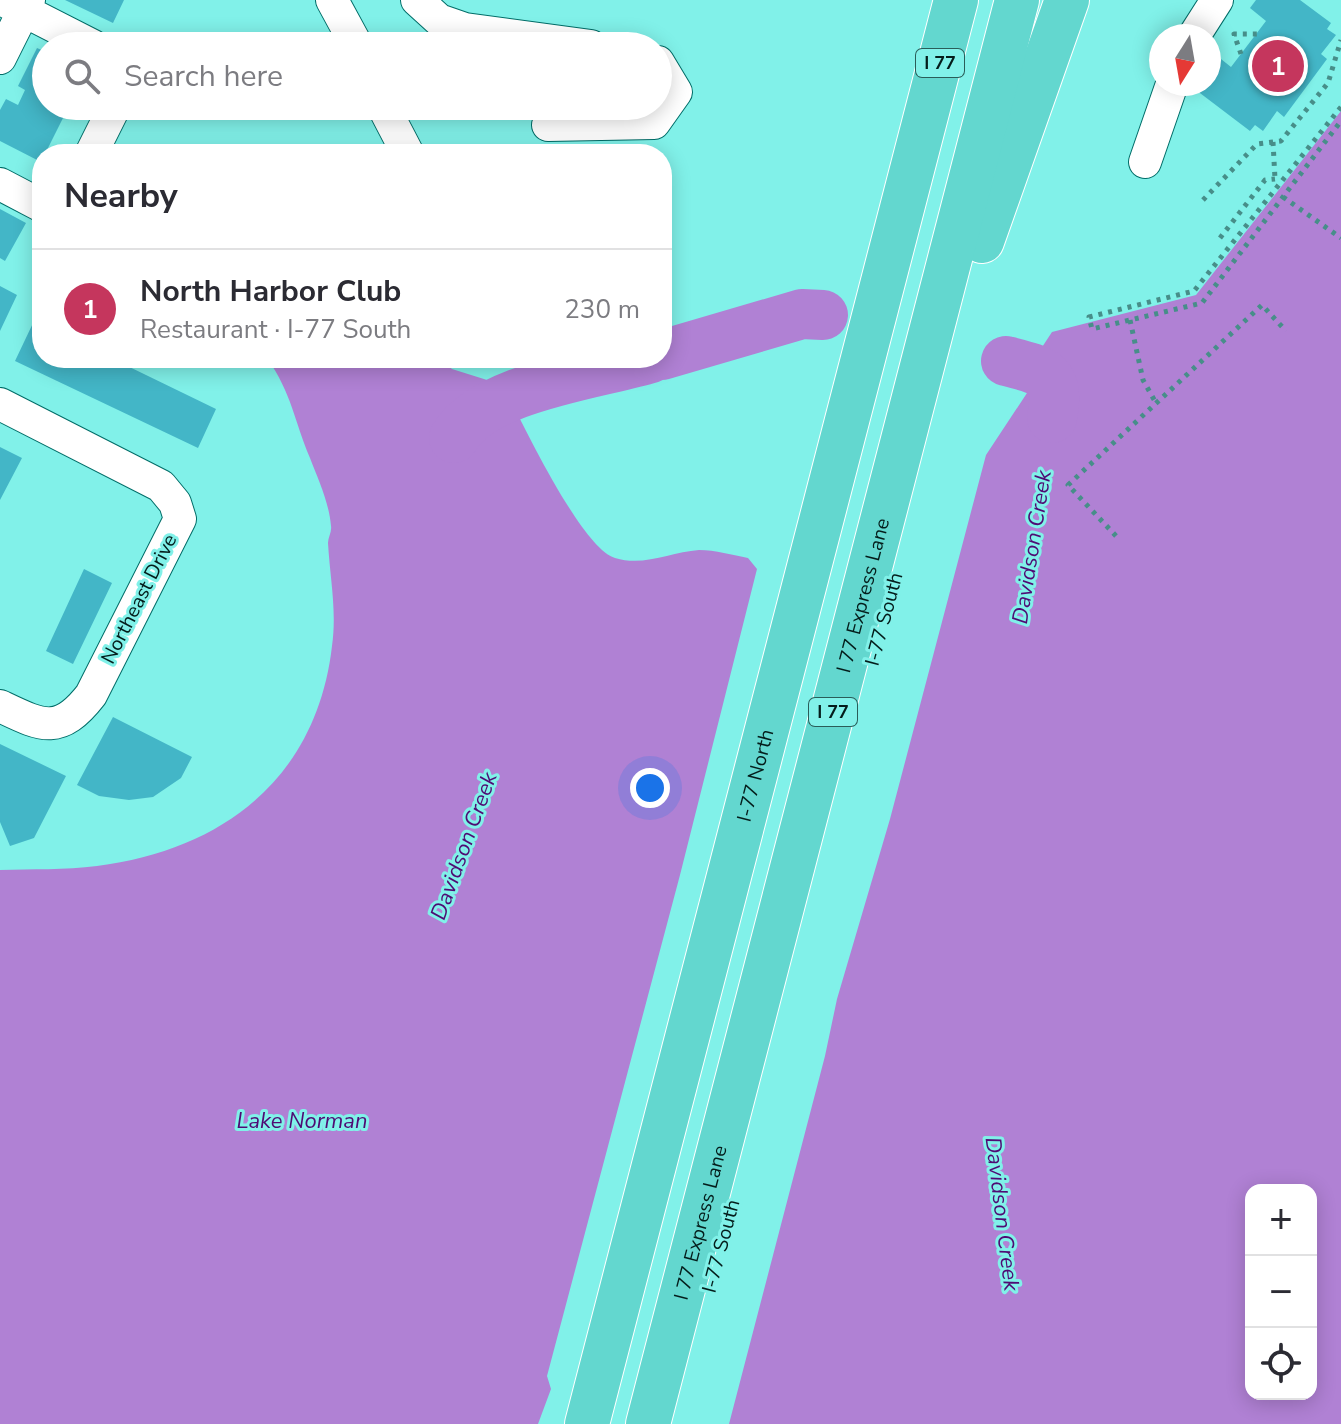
<!DOCTYPE html>
<meta charset="utf-8">
<style>
body{margin:0;font-family:"Nunito Sans",sans-serif;background:#f7f7f7;color:#2b2b33}
.controls{position:absolute;right:24px;bottom:24px;display:grid;overflow:hidden;border-radius:16px;box-shadow:0 4px 20px #0003}
.controls button{width:72px;height:72px;display:grid;place-items:center;padding:0;border:0;border-bottom:2px solid #e1e1e2;background:#fff;color:#2b2b33;font:40px sans-serif}
.compass{position:absolute;left:1149px;top:24px;width:72px;height:72px;border-radius:50%;background:#fff;box-shadow:0 4px 20px #0003;rotate:191deg}
.you{position:absolute;left:650px;top:788px;width:28px;height:28px;margin:-20px;border:6px solid #fff;border-radius:50%;background:#1a73e8;box-shadow:0 0 0 12px #1a73e833}
.badge{display:grid;place-items:center;width:52px;height:52px;border-radius:50%;background:#c5365d;color:#fff;font-size:26px;font-weight:700}
.pin{position:absolute;translate:-50% -50%;border:4px solid #fff;box-shadow:0 2px 8px #0006}
.list{margin:0;padding:0;list-style:none}
h2{display:flex;justify-content:space-between;align-items:center;height:104px;margin:0;padding:0 32px;font-size:34px}
h2 small{font-size:26px;font-weight:400;color:#7c7c81}
.list li{display:grid;grid-template-columns:52px 1fr auto;gap:24px;align-items:center;box-sizing:border-box;height:120px;padding:0 32px;border-top:2px solid #e1e1e2}
.list b{display:block;font-size:30px;white-space:nowrap}
.list p{margin:0;font-size:26px;white-space:nowrap;color:#7c7c81}
.list em{font-size:26px;font-style:normal;color:#7c7c81}
.icon{flex:none;width:44px;height:44px;fill:none;stroke:currentColor;stroke-width:2;stroke-linecap:round;stroke-linejoin:round}
.map{position:relative;flex:none;width:1341px;height:1424px;overflow:hidden}
.search{position:absolute;background:#fff;box-shadow:0 4px 20px #0003;left:32px;top:32px;width:640px;height:88px;display:flex;align-items:center;gap:20px;box-sizing:border-box;padding:0 28px;border-radius:44px;color:#7c7c81;font-size:30px}
.panel{position:absolute;background:#fff;box-shadow:0 4px 20px #0003;left:32px;top:144px;width:640px;height:224px;border-radius:32px}
.map>svg:first-child{display:block}
.water{fill:#b081d4;fill-rule:evenodd}
.lines{fill:none;stroke-linecap:round;stroke-linejoin:round}
.river{stroke:#b081d4;stroke-width:50}
.building{fill:#43b6c7}
.minor-casing{stroke:#016d68;stroke-width:34}
.highway-casing{stroke:#fff;stroke-width:46}
.path{stroke:#478e89;stroke-width:5;stroke-dasharray:4 6;stroke-linecap:butt}
.minor{stroke:#fff;stroke-width:32}
.highway{stroke:#63d7cf;stroke-width:44}
.labels{text-anchor:middle;dominant-baseline:central;stroke-width:6;stroke-linejoin:round;paint-order:stroke}
.shield{fill:#81f1e9;stroke:#2a5d59;stroke-width:2}
.shield-label{font-size:18px;font-weight:bold;fill:#041d1b}
.street-label{font-size:20px;fill:#041d1b;stroke:#81f1e9}
.water-label{font-size:22px;font-style:italic;fill:#4f0b73;stroke:#81f1e9}
</style>
<div class="map">
<svg width="1341" height="1424" viewBox="0 0 1341 1424">
<rect width="100%" height="100%" fill="#81f1e9"/>
<!-- water -->
<path class="water" d="M1341 111V1424H729L825 1056 837 999 890 819 986 455 1027 393 1029 367 1052 332 1196 295ZM1251 1190H1311V1394H1251Z
M267 358H440L452 369 503 385C521 420 581 548 615 558 644 567 671 552 699 550 715 550 733 555 748 558L757 569 680 875 547 1376 551 1389 538 1424H0V870C32 869 65 870 97 866 224 850 317 777 332 646 337 611 330 578 328 543 328 537 332 532 331 526 329 502 318 479 310 458 294 420 292 394 267 358Z"/>
<g class="lines">
<!-- river -->
<path class="river" d="M662 355 802 314 823 315
M1006 361C1046 371 1060 374 1052 418
M454 438C483 387 598 374 651 358"/>
</g>
<!-- building -->
<path class="building" d="M65 0H124L113 23Z
M1256 0H1300L1331 23 1327 29 1336 35 1321 54 1327 59 1284 117 1277 111 1263 131 1255 125 1250 131 1192 87 1209 84V64L1216 55 1231 67 1266 21 1250 8Z
M37 48 46 52V106H69L41 162 0 141V110L6 99 18 105 25 90 18 86Z
M0 209 26 223 5 261 0 258Z
M0 286 17 295 0 331Z
M34 321 42 325V358H111L216 409 198 448 15 361Z
M0 447 22 458 0 500Z
M84 569 112 583 73 664 46 651Z
M113 717 192 757 181 778 153 797 129 800 99 796 77 785Z
M0 744 66 776 34 838 10 846 0 822Z"/>
<g class="lines">
<!-- minor casing -->
<g class="minor-casing">
<path id="minor" d="M3 0 93 46
M332 0 357 46
M417 0 439 20 465 29 591 46
M1194 36 1217 0
M0 58 29 0
M383 106 408 154
M548 125 654 123 676 92 658 62
M91 154 115 106
M1145 162 1172 84
M0 184 42 206
M0 404 161 486 175 503 180 519 91 695C59 736 42 726 0 706"/>
</g>
<!-- highway casing -->
<g class="highway-casing">
<g id="highway">
<path d="M982 241 1067 0"/>
<path id="s1" d="M587 1424 956 0"/>
<path id="s2" d="M648 1424 1017 0"/>
</g>
</g>
<!-- path -->
<path class="path" d="M1241 54 1234 34H1257
M1341 107 1194 291 1089 317 1092 329 1202 303 1341 121
M1273 142 1275 179
M1283 197 1341 238
M1203 200 1257 144 1281 141 1328 83 1341 40
M1220 238 1265 180 1275 179
M1130 320 1143 380 1156 403
M1116 536 1068 485 1262 305 1286 331"/>
<!-- minor -->
<use href="#minor" class="minor"/>
<!-- highway -->
<use href="#highway" class="highway"/>
</g>
<g class="labels">
<!-- shield labels -->
<g class="shield">
<rect x="916" y="49" width="48" height="28" rx="6"/>
<rect x="809" y="698" width="48" height="28" rx="6"/>
</g>
<g class="shield-label">
<text x="940" y="63">I 77</text>
<text x="833" y="712">I 77</text>
</g>
<!-- street labels -->
<g class="street-label">
<text stroke="none"><textPath href="#s2" startOffset="856">I 77 Express Lane</textPath></text>
<text transform="translate(139 599) rotate(-63)">Northeast Drive</text>
<text transform="translate(884 619) rotate(-75)">I-77 South</text>
<text stroke="none"><textPath href="#s1" startOffset="670">I-77 North</textPath></text>
<text stroke="none"><textPath href="#s2" startOffset="208">I 77 Express Lane</textPath></text>
<text transform="translate(721 1246) rotate(-75)">I-77 South</text>
</g>
<!-- water labels -->
<g class="water-label">
<text transform="translate(1032 547) rotate(-81)">Davidson Creek</text>
<text transform="translate(464 846) rotate(-70)">Davidson Creek</text>
<text x="302" y="1121">Lake Norman</text>
<text transform="translate(1002 1214) rotate(83)">Davidson Creek</text>
</g>
</g>
</svg>
<div class="controls">
<button>+</button>
<button>−</button>
<button><svg class="icon" aria-label="locate" viewBox="0 0 24 24"><circle cx="12" cy="12" r="6"/><path d="M12 2v4M12 18v4M2 12h4M18 12h4"/></svg></button>
</div>
<svg class="compass" viewBox="-18 -18 36 36"><path d="M0-13l5 13h-10z" fill="#e53935"/><path d="M0 13l5-13h-10z" fill="#7c7c81"/></svg>
<div class="you"></div>
<div class="pin badge" style="left:1278px;top:66px">1</div>
<div class="search"><svg class="icon" aria-label="search" viewBox="0 0 24 24"><circle cx="10" cy="10" r="6"/><path d="M15 15l6 6"/></svg>Search here</div>
<section class="panel">
<h2>Nearby<small></small></h2>
<ul class="list">
<li><span class="badge">1</span><div><b>North Harbor Club</b><p>Restaurant · I-77 South</p></div><em>230 m</em></li>
</ul>
</section>
</div>
